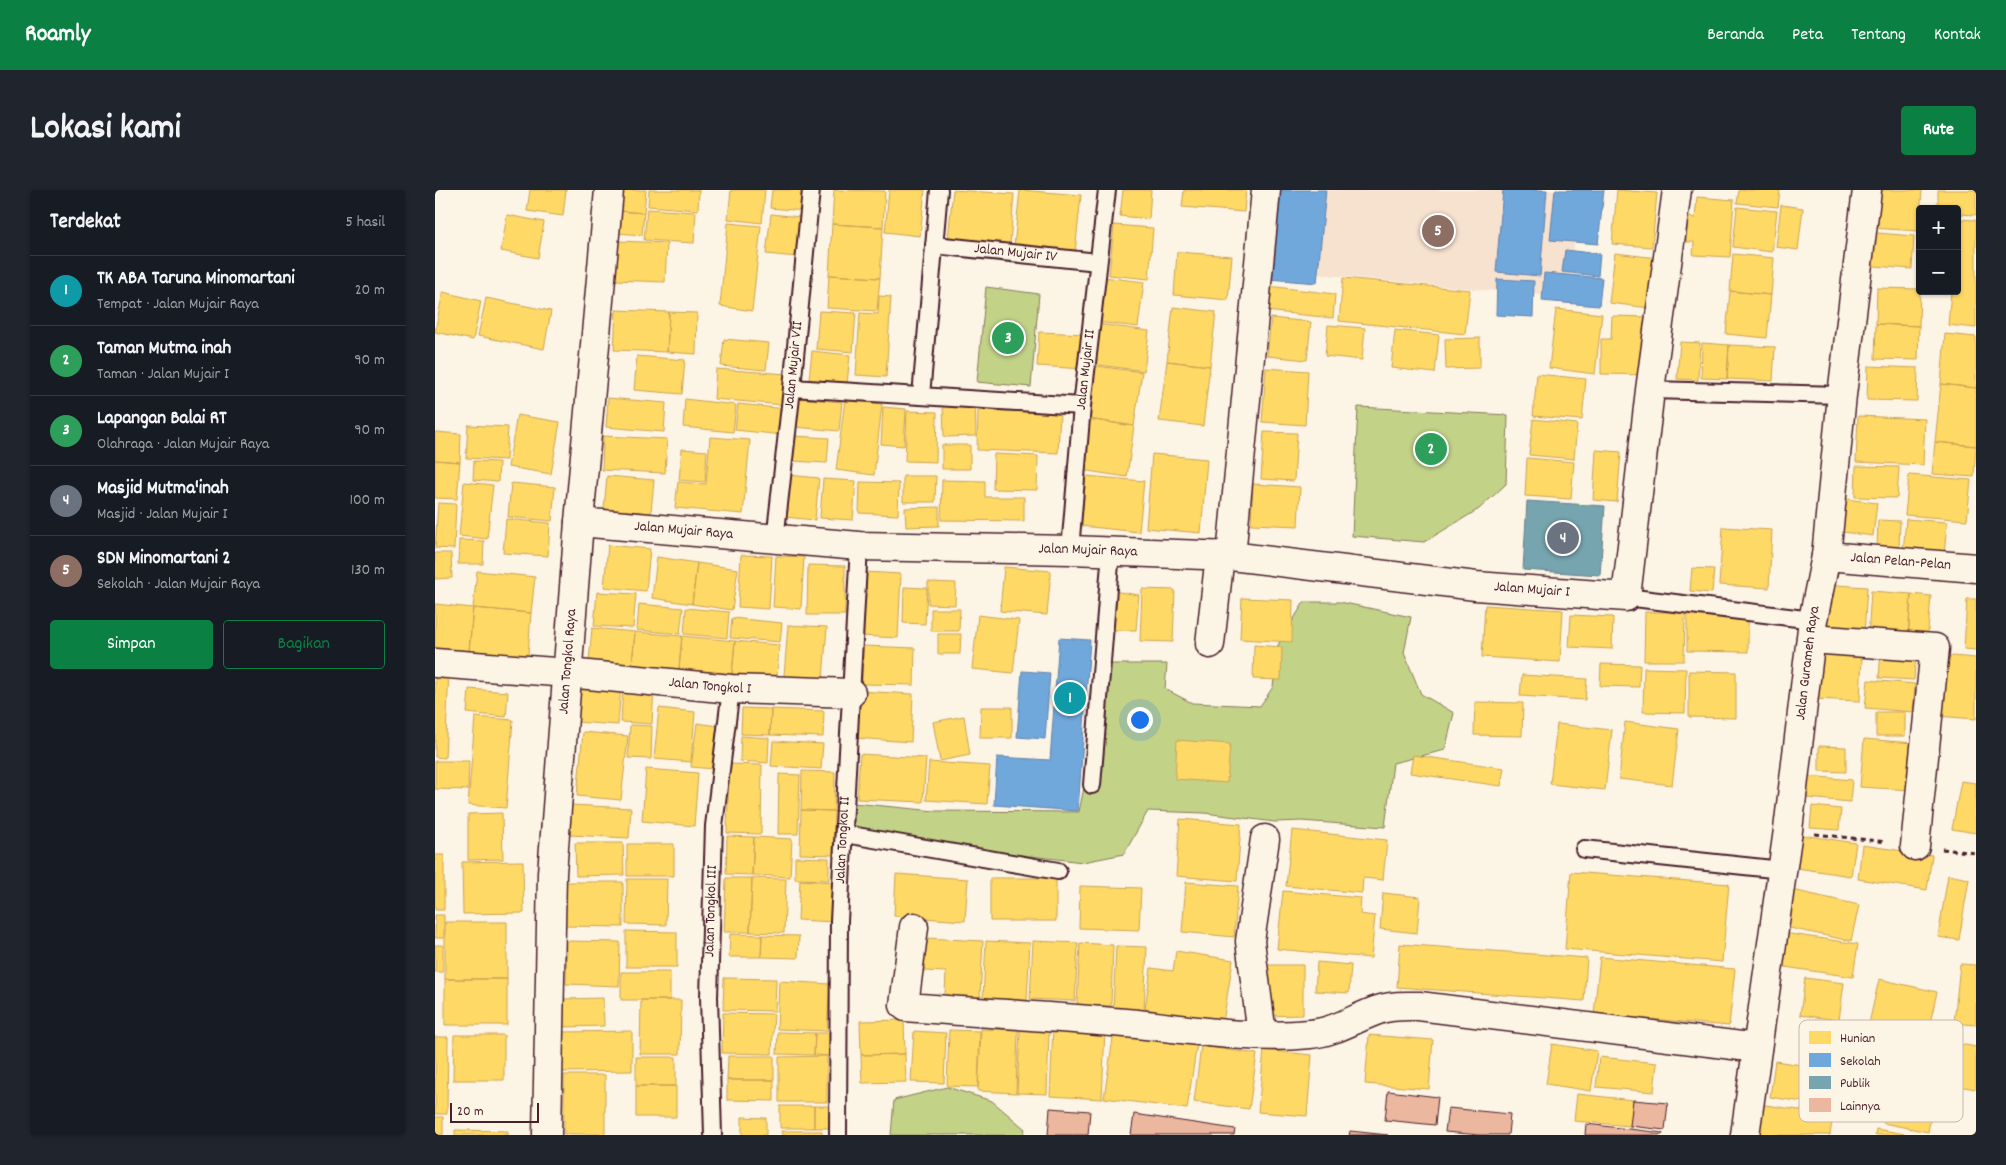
<!DOCTYPE html>
<html lang="id">
<meta charset="utf-8">
<style>
body{margin:0;font-family:Dekko,sans-serif;background:#20242c;color:#f1f3f6}
.controls{position:absolute;right:15px;top:15px;display:grid;overflow:hidden;border-radius:5px;box-shadow:0 1px 4px #0004}
.controls button{width:45px;height:45px;display:grid;place-items:center;padding:0;border:0;border-bottom:1px solid #363941;background:#171b24;color:#f1f3f6;font:25px sans-serif}
.scale{position:absolute;left:15px;bottom:12px;width:89px;box-sizing:border-box;padding-left:5px;border:2px solid #4a1f2b;border-top:0;font-size:14px;line-height:18px;white-space:nowrap;color:#4a1f2b;-webkit-text-stroke:4px #fcf5e5;paint-order:stroke}
.you{position:absolute;left:704px;top:529px;width:18px;height:18px;margin:-12px;border:4px solid #fff;border-radius:50%;background:#1a73e8;box-shadow:0 0 0 8px #1a73e833}
.badge{display:grid;place-items:center;width:32px;height:32px;border-radius:50%;background:#0b8043;color:#fff;font-size:16px;font-weight:700}
.pin{position:absolute;translate:-50% -50%;border:2px solid #fff;box-shadow:0 1px 5px #0006}
.list{margin:0;padding:0;list-style:none}
h2{display:flex;justify-content:space-between;align-items:center;height:65px;margin:0;padding:0 20px;font-size:21px}
h2 small{font-size:16px;font-weight:400;color:#9ea1a6}
.list li{display:grid;grid-template-columns:32px 1fr auto;gap:15px;align-items:center;box-sizing:border-box;height:70px;padding:0 20px;border-top:1px solid #363941}
.list b{display:block;font-size:19px;white-space:nowrap}
.list p{margin:0;font-size:16px;white-space:nowrap;color:#9ea1a6}
.list em{font-size:16px;font-style:normal;color:#9ea1a6}
.actions{display:flex;gap:10px;padding:15px 20px}
.actions a{flex:1;padding:11px 0;border:1px solid #0b8043;border-radius:5px;text-align:center;font-size:18px;color:#0b8043}
.actions .main{background:#0b8043;color:#fff}
.map{position:relative;flex:none;width:1541px;height:945px;overflow:hidden;border-radius:5px}
header{display:flex;align-items:center;gap:30px;box-sizing:border-box;height:70px;padding:0 25px;background:#0b8043;color:#fff}
header strong{font-size:24px}
nav{display:flex;gap:28px;margin-inline-start:auto;font-size:18px}
.intro{display:flex;align-items:center;justify-content:space-between;box-sizing:border-box;height:120px;padding:0 30px}
h1{margin:0;font-size:35px}
.button{padding:12px 22px;border-radius:5px;background:#0b8043;color:#fff;font-size:18px;font-weight:700}
main{display:flex;gap:30px;padding:0 30px}
aside{flex:1;background:#171b24;border-radius:5px;box-shadow:0 1px 4px #0004}
.map>svg:first-child{display:block}
.built{fill:#f7e2d0}
.green{fill:#c2d388;stroke:#86795a}
.homes{fill:#ffd966;stroke:#c9a154}
.schools{fill:#6fa8dc;stroke:#647fa7}
.public{fill:#76a5af;stroke:#697d87}
.building{fill:#ecb79f;stroke:#4a1f2b}
.lines{fill:none;stroke-linecap:round;stroke-linejoin:round}
.lane-casing{stroke:#4a1f2b;stroke-width:20}
.street-casing{stroke:#4a1f2b;stroke-width:31}
.secondary-casing{stroke:#4a1f2b;stroke-width:31}
.path{stroke:#4a1f2b;stroke-width:3;stroke-dasharray:5 4;stroke-linecap:butt}
.lane{stroke:#fcf5e5;stroke-width:16}
.street{stroke:#fcf5e5;stroke-width:28}
.secondary{stroke:#fcf5e5;stroke-width:28}
.labels{text-anchor:middle;dominant-baseline:central;stroke-width:5;stroke-linejoin:round;paint-order:stroke}
.street-label{font-size:15px;fill:#4a1f2b;stroke:#fcf5e5}
.key{fill:#fcf5e5;stroke:#c7b5ad;stroke-width:1}
.key-label{font-size:14px;fill:#4a1f2b}
</style>
<header>
<strong>Roamly</strong>
<nav><a>Beranda</a><a>Peta</a><a>Tentang</a><a>Kontak</a></nav>
</header>
<div class="intro"><h1>Lokasi kami</h1><a class="button">Rute</a></div>
<main>
<aside>
<h2>Terdekat<small>5 hasil</small></h2>
<ul class="list">
<li><span class="badge" style="background:#0f9aa8">1</span><div><b>TK ABA Taruna Minomartani</b><p>Tempat · Jalan Mujair Raya</p></div><em>20 m</em></li>
<li><span class="badge" style="background:#2e9e5b">2</span><div><b>Taman Mutma inah</b><p>Taman · Jalan Mujair I</p></div><em>90 m</em></li>
<li><span class="badge" style="background:#2e9e5b">3</span><div><b>Lapangan Balai RT</b><p>Olahraga · Jalan Mujair Raya</p></div><em>90 m</em></li>
<li><span class="badge" style="background:#6b7280">4</span><div><b>Masjid Mutma'inah</b><p>Masjid · Jalan Mujair I</p></div><em>100 m</em></li>
<li><span class="badge" style="background:#8d6e63">5</span><div><b>SDN Minomartani 2</b><p>Sekolah · Jalan Mujair Raya</p></div><em>130 m</em></li>
</ul>
<div class="actions"><a class="main">Simpan</a><a>Bagikan</a></div>
</aside>
<div class="map">
<svg width="1541" height="945" viewBox="0 0 1541 945">
<rect width="100%" height="100%" fill="#fcf5e5"/>
<filter id="ink" filterUnits="userSpaceOnUse"><feTurbulence type="fractalNoise" baseFrequency=".02" numOctaves="2"/><feDisplacementMap in="SourceGraphic" scale="10" xChannelSelector="R" yChannelSelector="G"/><feConvolveMatrix kernelMatrix="1 2 1 2 8 2 1 2 1" color-interpolation-filters="sRGB"/></filter>
<g filter="url(#ink)">
<!-- built -->
<path class="built" d="M869 0H1145L1133 108 860 82Z"/>
<!-- green -->
<path class="green" d="M551 97 604 104 596 197 542 192Z
M923 217 1073 225 1071 294 1044 319 989 352 917 346Z
M869 412H905L976 427 969 463 986 504 1019 523 1010 560 958 573 950 637 866 631 840 632 770 623 713 621 689 664 648 672 420 646 418 613 500 621 644 622 674 474H732L730 499 757 513 825 516 838 497 843 455Z
M512 897 557 911 590 939 588 945H456L459 910Z"/>
<!-- homes -->
<path class="homes" d="M95 0H131L128 26 92 21Z
M174 0H211L209 23 172 20Z
M214 0H264L263 20 213 16Z
M296 0H330L327 33 293 29Z
M337 0H372L370 21 335 18Z
M399 0 450 1 448 37 397 34Z
M454 0H490L485 46 450 42Z
M518 0 579 4 575 54 513 49Z
M585 0 646 5 640 63 579 56Z
M688 0H716L714 29 685 26Z
M749 0H811L809 22 747 17Z
M1182 0 1222 3 1217 57 1177 54Z
M1304 0H1345L1343 17 1302 13Z
M1439 0H1487L1484 41 1437 38Z
M1503 0H1541V25L1522 24V19H1503Z
M1262 7 1299 10 1295 67 1258 65 1259 52H1251L1253 27 1260 28Z
M1346 15 1368 18 1363 60 1341 57Z
M1302 17 1342 21 1337 62 1298 57Z
M212 19 261 22 259 53 209 50Z
M172 20 209 23 207 45 170 42Z
M336 24 365 27 361 67 331 64Z
M72 25 109 32 103 68 66 61Z
M1522 29 1541 30V138L1513 135 1516 101H1522Z
M293 33 326 36 317 121 285 116Z
M397 34 448 37 445 88 394 85Z
M679 35 718 38 714 89 674 85Z
M1430 42 1479 46 1477 79 1427 75Z
M182 51 232 53 230 92 180 90Z
M742 62 797 66 793 110 739 105Z
M1180 63 1222 68 1215 118 1174 113Z
M1298 64 1339 68 1336 105 1295 101Z
M394 85 445 88 442 121 392 118Z
M668 87 709 92 703 137 662 132Z
M908 88 1035 100 1030 144 904 131Z
M833 96 900 104 898 128 830 121Z
M1442 98 1485 99 1484 136 1441 134Z
M1295 101 1336 105 1332 148 1291 144Z
M8 102 46 111 38 150 0 142Z
M444 106 456 107 451 187 421 185 425 123 443 124Z
M51 108 116 121 109 159 43 146Z
M738 117 781 122 775 176 732 171Z
M1121 119 1167 124 1160 184 1114 178Z
M181 120 234 122 232 162 179 160Z
M384 121 421 123 418 162 381 159Z
M234 122 262 123 261 164 232 162Z
M1177 126 1214 127 1213 185 1166 184V149H1176Z
M836 128 876 132 872 170 832 166Z
M663 134 714 141 709 181 657 174Z
M1441 134 1484 136 1483 170 1440 169Z
M893 135 930 138 927 170 890 166Z
M960 140 1004 145 1000 183 956 178Z
M604 142 651 144 649 179 602 176Z
M1510 144 1541 147V198L1506 194Z
M1045 148V178L1011 179 1010 149Z
M289 149 334 153 331 180 286 176Z
M1245 152 1265 153 1263 190 1242 189Z
M1267 153 1294 155 1292 189 1266 188Z
M1294 155 1340 157 1338 191 1292 189Z
M377 161 415 165 412 194 374 190Z
M202 166 250 170 247 204 199 200Z
M732 171 775 176 768 236 724 231Z
M661 176 707 182 699 236 653 229Z
M1433 176 1483 178 1482 211 1432 210Z
M831 178 873 181 870 235 827 232Z
M281 179 352 184 349 215 279 209Z
M1102 184 1151 189 1147 230 1098 226Z
M1506 194 1541 198V256L1500 252Z
M173 208 231 213 229 242 171 237Z
M362 208 407 212 404 241 360 237Z
M250 209 301 215 298 242 248 237Z
M410 210 447 214 439 285 401 280Z
M540 212 541 246 509 247 508 213Z
M303 214 351 219 348 245 300 240Z
M448 217 471 219 469 256 446 254Z
M543 220 625 223 623 263 542 260Z
M472 221 502 222 501 272 470 271Z
M82 225 125 232 116 284 73 277Z
M1423 226 1490 229 1488 275 1421 272Z
M653 229 699 236 692 287 646 280Z
M1098 229 1142 234 1139 269 1094 265Z
M33 235 73 237 71 270 31 268Z
M0 242 26 244 25 272 0 270Z
M829 242 862 243 859 291 826 289Z
M168 246 232 249 230 283 167 280Z
M359 246 394 248 392 273 357 271Z
M275 247 315 250 308 324 240 318 243 292 271 294Z
M1500 252 1541 256 1539 287 1497 284Z
M507 255H535V279H507Z
M247 259 272 261 270 292 244 290Z
M1161 260 1186 262 1182 312 1158 310Z
M559 264 603 266 602 300 558 299Z
M717 264 772 269 766 343 711 338Z
M1092 268 1139 272 1136 309 1090 306Z
M0 270 25 272 22 309 0 308Z
M39 271 64 272 63 292 38 290Z
M1421 276 1464 277 1462 308 1420 307Z
M353 285 384 288 380 330 349 327Z
M1474 285 1536 290 1532 330 1470 325Z
M172 286 219 290 216 323 169 319Z
M468 286H501L500 312H468Z
M651 286 709 291 704 342 646 336Z
M388 289 421 291 418 330 385 328Z
M507 290 550 291V307H589V331L506 330Z
M29 292 58 295 52 349 24 346Z
M425 292 464 293 463 325 424 323Z
M76 293 120 297 117 331 73 327Z
M818 294 865 297 863 336 816 334Z
M1404 308 1442 313 1438 346 1400 341Z
M3 313 21 314 19 359 0 358Z
M504 317V336L471 337 470 318Z
M71 329 115 333 113 366 68 363Z
M1471 329 1512 332 1509 366 1468 363Z
M1443 330 1465 331 1464 359 1442 358Z
M1288 337 1337 340 1334 398 1284 395Z
M24 350 49 351 48 374H23Z
M173 355 215 359 211 401 169 397Z
M0 363H16L17 388 0 389Z
M306 365 337 366 334 419 303 417Z
M341 366 369 367 366 419 338 417Z
M222 367 262 373 257 414 217 408Z
M262 373 303 379 297 420 257 414Z
M373 375 410 376V425H372Z
M569 377 616 381 612 425 565 421Z
M1257 378 1279 379 1277 403 1255 401Z
M42 381 100 387 96 423 38 418Z
M429 382 466 384 463 448 425 446Z
M493 392 521 393 520 415 493 414Z
M1386 394 1432 397 1429 445 1383 443Z
M469 397 492 398 490 434 468 433Z
M707 399 740 400 738 452 705 451Z
M678 401 704 405 701 440H677Z
M1436 401 1476 404 1473 450 1433 448Z
M162 402 201 404 198 438 159 436Z
M1476 404 1496 406 1492 453 1473 450Z
M807 408 858 410 857 452 805 449Z
M1532 409H1541V460L1529 459Z
M0 414 38 418 34 461 0 458Z
M204 414 248 418 245 444 202 440Z
M1050 415 1128 420 1125 472 1047 467Z
M38 418 96 423 93 466 34 461Z
M251 418 294 422 292 448 249 444Z
M496 419H525L524 441H496Z
M1252 421 1313 422V462L1252 461Z
M1210 422H1250L1249 471H1209Z
M543 425 584 430 578 483 537 479Z
M1136 425 1178 427 1177 459 1134 457Z
M297 428 347 433 345 452 295 448Z
M353 435 392 437 388 489 349 486Z
M157 438 200 442 197 475 154 471Z
M200 442 247 446 244 479 197 475Z
M503 444H526L525 464H503Z
M247 446 300 451 297 484 244 479Z
M300 451 344 455 342 488 297 484Z
M819 455 847 457 846 490 818 489Z
M428 456 480 458 479 495 427 494Z
M1446 461 1481 463 1479 490 1444 488Z
M1381 463 1427 465 1425 511 1378 509Z
M1505 465 1541 468V529L1501 526Z
M1166 474 1205 475 1204 497 1165 496Z
M1209 478 1251 479 1250 523 1208 522Z
M0 481 14 482 10 568 0 567Z
M1254 481 1301 482V528L1254 527Z
M1087 485 1152 489 1150 510 1085 506Z
M144 490 186 493 183 535 141 532Z
M1433 490 1480 494 1478 522 1430 518Z
M188 495 219 497 217 534 186 532Z
M34 499 73 502 71 527 32 523Z
M422 501 478 504 476 552 419 548Z
M1040 512 1088 513 1087 546 1039 545Z
M546 517H577V548H545Z
M224 518 260 522 256 572 219 569Z
M307 518 336 519 335 545 306 544Z
M336 519 389 521 388 547 335 545Z
M1441 522H1470V546H1441Z
M529 526 535 565 505 571 498 532Z
M40 527 78 530 71 618 33 615Z
M1190 532 1244 539 1237 595 1184 589Z
M262 533 284 536 279 579 256 577Z
M1122 534 1177 540 1170 600 1115 594Z
M195 535 217 536 216 569 193 568Z
M148 542 193 546 186 610 142 606Z
M306 546 334 548 333 573 305 571Z
M1429 549 1478 553 1475 600 1425 597Z
M742 550 795 554 792 593 740 589Z
M338 551 388 554 386 579 336 576Z
M1384 556 1411 557V582L1384 581Z
M425 564 491 568 488 612 422 609Z
M978 565 1069 578 1066 596 975 583Z
M0 571H34L33 600 0 599Z
M494 572 555 576 552 614 491 610Z
M294 574 327 575 326 644 292 643Z
M211 579 263 583 259 636 207 631Z
M367 581 400 582 399 621 366 620Z
M344 584 365 585 363 644H343Z
M1373 586 1417 590 1415 612 1372 608Z
M1526 591 1541 593V643L1517 639Z
M136 615 196 618 194 648 134 645Z
M1377 616 1406 619 1404 640 1375 638Z
M366 620 399 621 398 665 365 664Z
M67 623 68 669 33 670V624Z
M745 629 806 634 802 691 741 686Z
M857 640 952 650 948 690 928 688 927 703 851 696Z
M1360 644 1421 653 1416 686 1355 677Z
M292 646 319 647 317 685 291 684Z
M319 647 357 649 355 687 317 685Z
M140 653H188L189 685 141 686Z
M192 654H239V686H192Z
M1427 655 1497 665 1492 700 1423 689Z
M0 665H9V720H0Z
M360 667 394 668V690L360 689Z
M88 671 89 723 28 724 27 672Z
M1136 682 1294 694 1287 772 1130 759Z
M461 684 533 689 530 731 459 726Z
M1513 685 1534 689 1524 750 1503 747Z
M291 688H317L315 742H289Z
M317 688 351 689 349 743 315 742Z
M555 688H621V731H555Z
M192 689H232L231 735 191 734Z
M365 690 400 692 398 732 363 730Z
M129 692H188V737L129 736Z
M751 692 803 696 799 747 747 742Z
M645 696 706 698 704 740 644 738Z
M1353 699 1424 715 1416 751 1345 736Z
M848 701 926 708 925 724 940 726 936 768 842 759Z
M948 703 985 707 982 743 945 739Z
M0 725H9V748H0Z
M10 732H72V789H10Z
M191 741 242 742V777H191Z
M1348 743 1423 754 1418 787 1343 776Z
M295 744 327 745 326 767H294Z
M327 745 364 746 363 768 326 767Z
M491 748 548 751 545 807 510 805 511 782 489 781Z
M132 751 185 752 184 796 131 794Z
M551 751 595 753 592 810 548 808Z
M598 751 643 753 640 811 595 809Z
M645 753 678 755 676 816 642 815Z
M965 754 1152 768 1149 811 962 797Z
M0 755H8V782H0Z
M681 756 712 757 709 821 678 820Z
M741 761 798 770 788 832 710 819 716 778 738 781Z
M1165 767 1300 779 1294 836 1159 824Z
M882 772 916 775 914 803 880 801Z
M1525 774 1541 775V835L1519 833Z
M829 775H868V825L830 826Z
M186 782H235V810H186Z
M289 788 341 789 340 821 288 820Z
M1370 788 1409 793 1404 830 1365 825Z
M10 789H72V835H10Z
M1444 789 1502 802 1481 896 1423 883Z
M344 791 395 794 392 841 342 839Z
M168 808 169 836 129 837V809Z
M206 810H246L245 864H205Z
M288 823 339 824 337 864 287 863Z
M469 830 470 864 426 865 425 831Z
M680 835 763 847 752 919 669 908Z
M618 837 670 839 667 909 615 906Z
M546 839 583 840 581 903 543 901Z
M514 840 545 841 543 897 512 896Z
M585 840 614 842 612 904 582 903Z
M197 841V881L126 882V842Z
M479 841 511 843 509 893 476 892Z
M343 842 380 843 379 865 342 864Z
M380 843H397L396 866 379 865Z
M19 845H69V890H18Z
M934 845 998 850 994 899 930 894Z
M0 847H13L12 924H0Z
M1117 854 1162 861 1156 901 1111 894Z
M1525 854 1541 857V899L1517 895Z
M766 856 822 864 814 919 759 912Z
M829 860 877 865 872 926 823 922Z
M470 864 471 892 427 893 426 865Z
M293 866H339V890H292Z
M392 866V912H344V867Z
M201 867H241V896H201Z
M1164 867 1222 873 1219 902 1161 897Z
M1340 871 1393 879 1387 915 1335 907Z
M129 885H170V944H129Z
M292 890H339V911L292 910Z
M201 896H241V927H201Z
M1456 896 1500 904 1493 942 1448 933Z
M1142 904 1198 910 1195 936 1139 931Z
M1317 913 1398 925 1395 945H1327L1312 943Z
M345 916H379V938H345Z
M379 916H397V938H379Z
M0 927H8V945H0Z
M307 927 331 928V945H307Z
M1441 939 1476 945H1440Z
M20 940 73 941V945H20Z
M346 941H387V945H347Z"/>
<!-- schools -->
<path class="schools" d="M841 0H891L882 93 833 89Z
M1068 0H1112L1105 86 1061 82Z
M1120 0H1169L1163 54 1115 50Z
M1130 60 1165 64 1163 86 1127 82Z
M1109 83 1167 88 1164 116 1107 111Z
M1062 89 1099 91 1098 127 1061 125Z
M624 448 655 450 643 621 559 615 562 567 615 570Z
M587 481 615 483 610 549 582 547Z"/>
<!-- public -->
<path class="public" d="M1092 311 1170 316 1165 385 1088 380Z"/>
<!-- building -->
<path class="building" d="M953 901 1003 907 1000 935 950 930Z
M1198 910 1233 913 1230 940 1195 936Z
M615 918 655 921 653 945H613Z
M1013 918 1075 924 1073 945H1045L1010 942Z
M699 924 800 939 799 945H696Z
M1151 934 1228 943 1227 945H1150Z
M915 941 953 945H914Z"/>
<g class="lines">
<!-- lane casing -->
<g class="lane-casing">
<g id="lane">
<path id="s1" d="M499 55 663 72"/>
<path d="M357 198 647 216"/>
<path d="M1215 200 1407 205"/>
<path d="M486 206 504 0"/>
<path id="s2" d="M340 350 357 198 376 0"/>
<path id="s3" d="M635 360 647 216 672 0"/>
<path d="M1191 407 1378 430"/>
<path d="M657 595 676 361"/>
<path d="M410 644 623 681"/>
<path d="M1149 659 1347 680"/>
<path id="s4" d="M278 945 274 807 279 636 296 499"/>
<path id="s5" d="M403 945 404 731 424 356"/>
</g>
</g>
<!-- street casing -->
<g class="street-casing">
<g id="street">
<path id="s6" d="M144 332 424 356 635 360 796 366 1041 396 1191 407 1215 200 1242 0"/>
<path d="M796 366 831 0"/>
<path id="s7" d="M1391 366 1541 378"/>
<path d="M1376 449 1500 458 1480 656"/>
<path d="M775 454 785 365"/>
<path id="s8" d="M0 473 133 483 296 499 416 503"/>
<path d="M479 737 469 815 471 817C548 823 625 827 702 834 759 840 817 850 875 844 900 842 920 828 943 820 956 815 970 816 984 816L1322 858"/>
<path d="M827 845 815 751 830 649"/>
<path id="s9" d="M112 945 117 683 144 332 174 0"/>
</g>
</g>
<!-- secondary casing -->
<g class="secondary-casing">
<g id="secondary">
<path id="s10" d="M1310 945 1353 640 1378 430 1391 366 1407 205 1432 0"/>
</g>
</g>
<!-- path -->
<path class="path" d="M1380 644 1451 652
M1507 659 1541 663"/>
<!-- lane -->
<use href="#lane" class="lane"/>
<!-- street -->
<use href="#street" class="street"/>
<!-- secondary -->
<use href="#secondary" class="secondary"/>
</g>
</g>
<g class="labels">
<!-- street labels -->
<g class="street-label">
<text stroke="none"><textPath href="#s1" startOffset="82">Jalan Mujair IV</textPath></text>
<text stroke="none"><textPath href="#s2" startOffset="176">Jalan Mujair VII</textPath></text>
<text stroke="none"><textPath href="#s3" startOffset="181">Jalan Mujair II</textPath></text>
<text stroke="none"><textPath href="#s6" startOffset="105">Jalan Mujair Raya</textPath></text>
<text stroke="none"><textPath href="#s6" startOffset="510">Jalan Mujair Raya</textPath></text>
<text stroke="none"><textPath href="#s7" startOffset="75">Jalan Pelan-Pelan</textPath></text>
<text stroke="none"><textPath href="#s6" startOffset="956">Jalan Mujair I</textPath></text>
<text stroke="none"><textPath href="#s9" startOffset="474">Jalan Tongkol Raya</textPath></text>
<text stroke="none"><textPath href="#s10" startOffset="476">Jalan Gurameh Raya</textPath></text>
<text stroke="none"><textPath href="#s8" startOffset="276">Jalan Tongkol I</textPath></text>
<text stroke="none"><textPath href="#s5" startOffset="295">Jalan Tongkol II</textPath></text>
<text stroke="none"><textPath href="#s4" startOffset="224">Jalan Tongkol III</textPath></text>
</g>
</g>
<!-- legend -->
<rect x="1364" y="830" width="164" height="102" rx="8" class="key"/>
<rect x="1374" y="841" width="22" height="13" fill="#ffd966"/>
<rect x="1374" y="863" width="22" height="14" fill="#6fa8dc"/>
<rect x="1374" y="886" width="22" height="13" fill="#76a5af"/>
<rect x="1374" y="908" width="22" height="14" fill="#ecb79f"/>
<g class="key-label">
<text x="1405" y="852">Hunian</text>
<text x="1405" y="875">Sekolah</text>
<text x="1405" y="897">Publik</text>
<text x="1405" y="920">Lainnya</text>
</g>
</svg>
<div class="controls">
<button>+</button>
<button>−</button>
</div>
<div class="scale">20 m</div>
<div class="you"></div>
<div class="pin badge" style="left:635px;top:508px;background:#0f9aa8">1</div>
<div class="pin badge" style="left:996px;top:259px;background:#2e9e5b">2</div>
<div class="pin badge" style="left:573px;top:148px;background:#2e9e5b">3</div>
<div class="pin badge" style="left:1128px;top:348px;background:#6b7280">4</div>
<div class="pin badge" style="left:1003px;top:41px;background:#8d6e63">5</div>
</div>
</main>
